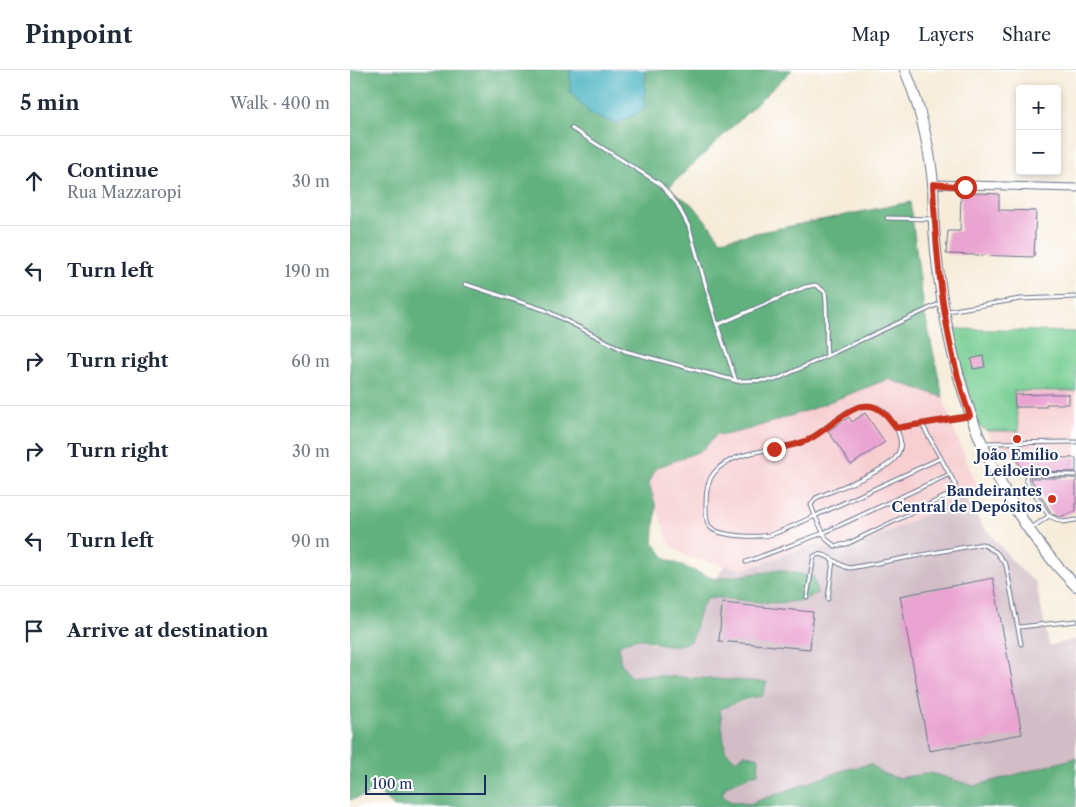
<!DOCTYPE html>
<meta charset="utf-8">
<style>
body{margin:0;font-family:"Libre Caslon Text",serif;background:#f6f6f7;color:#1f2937}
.controls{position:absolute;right:15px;top:15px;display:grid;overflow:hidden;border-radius:5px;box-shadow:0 2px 8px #0003}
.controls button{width:45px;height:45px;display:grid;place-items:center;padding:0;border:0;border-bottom:1px solid #e0e1e3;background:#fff;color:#1f2937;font:25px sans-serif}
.scale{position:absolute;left:15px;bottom:12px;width:121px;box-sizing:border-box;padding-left:5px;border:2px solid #1b2f5e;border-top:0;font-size:14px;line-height:18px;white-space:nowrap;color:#1b2f5e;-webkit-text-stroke:4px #fff;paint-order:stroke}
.stop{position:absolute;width:15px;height:15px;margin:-11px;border:4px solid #c8321e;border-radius:50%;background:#fff}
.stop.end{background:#c8321e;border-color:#fff;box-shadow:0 1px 5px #0008}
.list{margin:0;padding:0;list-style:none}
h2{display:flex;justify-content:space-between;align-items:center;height:65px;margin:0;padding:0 20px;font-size:21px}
h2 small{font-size:16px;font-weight:400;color:#747a83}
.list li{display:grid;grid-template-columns:32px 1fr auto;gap:15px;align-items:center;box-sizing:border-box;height:90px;padding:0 20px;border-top:1px solid #e0e1e3}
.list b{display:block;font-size:19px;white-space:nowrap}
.list p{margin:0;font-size:16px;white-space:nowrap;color:#747a83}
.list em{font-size:16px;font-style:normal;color:#747a83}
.icon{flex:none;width:28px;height:28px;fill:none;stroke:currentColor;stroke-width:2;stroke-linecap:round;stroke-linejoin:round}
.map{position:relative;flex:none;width:726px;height:737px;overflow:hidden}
header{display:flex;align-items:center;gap:30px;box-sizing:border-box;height:70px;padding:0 25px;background:#fff;border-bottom:1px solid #e0e1e3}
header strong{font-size:24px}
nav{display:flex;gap:28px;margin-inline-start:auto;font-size:18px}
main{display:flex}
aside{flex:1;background:#fff}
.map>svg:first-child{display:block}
.built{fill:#f7cfd1}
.industrial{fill:#d2bdc6}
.green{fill:#77ce93;stroke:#497e78}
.forest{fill:#61b17d;stroke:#3e706e}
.water{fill:#43b0bf;stroke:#2f708e}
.building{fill:#eaa4d1}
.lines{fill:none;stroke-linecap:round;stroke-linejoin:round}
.service-casing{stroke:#687189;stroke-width:5}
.minor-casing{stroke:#687189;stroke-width:9}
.secondary-casing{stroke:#687189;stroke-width:12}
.service{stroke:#fff;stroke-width:3}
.minor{stroke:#fff;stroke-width:7}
.secondary{stroke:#fff;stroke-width:10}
.route{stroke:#c8321e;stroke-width:6}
.poi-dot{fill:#c8321e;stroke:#fff;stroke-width:2}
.labels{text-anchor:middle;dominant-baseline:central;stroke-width:4;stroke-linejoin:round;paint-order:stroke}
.poi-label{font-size:14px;font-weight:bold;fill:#1b2f5e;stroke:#fff}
</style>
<header>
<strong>Pinpoint</strong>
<nav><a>Map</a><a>Layers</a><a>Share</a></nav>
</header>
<main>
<aside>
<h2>5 min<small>Walk · 400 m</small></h2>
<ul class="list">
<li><svg class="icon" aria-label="ahead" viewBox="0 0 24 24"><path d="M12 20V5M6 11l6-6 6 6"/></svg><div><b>Continue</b><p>Rua Mazzaropi</p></div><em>30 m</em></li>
<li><svg class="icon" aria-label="left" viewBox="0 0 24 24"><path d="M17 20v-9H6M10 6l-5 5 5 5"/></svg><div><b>Turn left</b></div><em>190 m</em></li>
<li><svg class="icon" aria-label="right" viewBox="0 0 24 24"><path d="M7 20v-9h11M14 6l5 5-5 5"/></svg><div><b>Turn right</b></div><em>60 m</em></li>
<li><svg class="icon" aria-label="right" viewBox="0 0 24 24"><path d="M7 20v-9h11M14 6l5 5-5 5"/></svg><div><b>Turn right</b></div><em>30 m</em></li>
<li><svg class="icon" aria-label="left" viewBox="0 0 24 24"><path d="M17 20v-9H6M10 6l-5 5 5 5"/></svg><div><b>Turn left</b></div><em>90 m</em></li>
<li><svg class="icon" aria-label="arrive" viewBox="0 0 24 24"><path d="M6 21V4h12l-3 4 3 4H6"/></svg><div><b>Arrive at destination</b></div></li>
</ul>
</aside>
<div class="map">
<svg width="726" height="737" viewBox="0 0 726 737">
<rect width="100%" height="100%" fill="#fff"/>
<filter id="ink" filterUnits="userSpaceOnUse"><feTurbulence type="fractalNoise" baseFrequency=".02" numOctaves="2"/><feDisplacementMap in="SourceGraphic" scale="10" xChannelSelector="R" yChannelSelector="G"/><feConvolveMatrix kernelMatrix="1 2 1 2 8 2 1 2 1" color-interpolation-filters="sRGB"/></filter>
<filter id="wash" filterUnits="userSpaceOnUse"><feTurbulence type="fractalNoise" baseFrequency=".0096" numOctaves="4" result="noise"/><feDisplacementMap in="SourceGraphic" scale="20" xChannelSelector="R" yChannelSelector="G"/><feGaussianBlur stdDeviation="1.12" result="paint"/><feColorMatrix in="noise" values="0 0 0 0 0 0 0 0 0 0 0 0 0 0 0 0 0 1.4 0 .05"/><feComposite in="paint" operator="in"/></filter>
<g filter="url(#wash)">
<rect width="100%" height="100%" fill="#f6ecd9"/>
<!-- built -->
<path class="built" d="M538 309 593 327 600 350 629 420 494 483 465 474 392 500 338 487 320 475 298 413 305 398 353 380 367 364 375 365 400 359 459 340Z
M664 321H726V387L647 385 637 361H669Z"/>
<!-- industrial -->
<path class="industrial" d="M614 426 632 455 670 499 686 513 699 576 726 569V688L624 716 607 712 564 707 548 708 534 704 520 694 494 700 399 734 379 731 372 725 385 690 375 680 370 639 412 626 417 612 295 605 279 607 270 591 269 575 290 569 304 574 348 555 349 537 375 495 392 500 465 474 494 483Z"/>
<!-- green -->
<path class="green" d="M604 259 726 262V321H664L669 361H637L629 356 613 306Z"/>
<!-- forest -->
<path class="forest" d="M0 0H220L218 1 297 9 295 0H442L318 118 344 136 371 170 560 132 574 240 593 327 538 309 459 340 400 359 375 365 367 364 353 380 306 398 299 413 306 437 303 472 316 489 364 509 431 500 464 507 467 523C440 541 391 529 359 527 346 540 349 553 341 571 321 580 311 573 292 569 285 568 275 572 269 575L270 591 280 607 295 605 417 612 412 626 396 629 370 639 375 680 385 690 395 684 409 688 408 703 376 716 372 725 379 731 399 734 494 700 520 694 534 704 548 708 581 703 624 716 726 688V737H44L29 722 0 730Z"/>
<!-- water -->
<path class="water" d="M220 0H295V39L267 54 242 45 220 22Z"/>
<g id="blocks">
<!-- building -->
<path class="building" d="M611 122 649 124V140L686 141 684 187 596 184 598 161H610Z
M633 286 635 297 623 299 621 289Z
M701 324H719V334H696V337H665L664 325Z
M515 343 535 372 501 395 478 361 499 347 502 352Z
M665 387 726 388V402L677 401 674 402Z
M680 408H726V441L710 447 702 444Z
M643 508 672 664 579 681 550 526Z
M372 533 463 542 460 579 369 571Z"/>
</g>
</g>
<g filter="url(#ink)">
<use href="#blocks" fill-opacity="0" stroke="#687189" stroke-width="1"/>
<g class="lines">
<!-- service casing -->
<g class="service-casing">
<path id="service" d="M221 58 310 114 327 134 339 157 367 255 386 311
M537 148 581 149
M115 214 195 240 275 281 387 311 425 310 591 233
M598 241 670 229 726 227
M367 255 455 217 466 215 475 222C478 244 475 265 477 286
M572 354 605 414V422L497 474 485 476 477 470 465 446 591 388
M546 358C551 368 553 377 546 387 537 401 483 420 466 428L461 435 465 446C451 452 438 459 423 464 411 468 369 467 360 457 356 453 356 444 356 439 356 426 356 413 364 403 382 379 430 381 456 371 477 362 493 336 518 336 532 335 540 347 546 358L619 346
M634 373 726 372
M699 446 713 452 726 450
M680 459 699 446 676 410 677 404 726 405
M396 492 473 463 600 404
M457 527 464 486C475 479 488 497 500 498L632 474 646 482 656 495 671 574
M478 529 483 491
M669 557 726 551"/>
</g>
<!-- minor casing -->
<g class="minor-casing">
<path id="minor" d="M583 114 726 118"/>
</g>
<!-- secondary casing -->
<g class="secondary-casing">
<path id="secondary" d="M555 0C570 36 579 74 583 113 584 132 583 151 585 170 596 297 634 424 726 516"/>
</g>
<!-- service -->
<use href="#service" class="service"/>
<!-- minor -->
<use href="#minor" class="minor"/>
<!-- secondary -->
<use href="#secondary" class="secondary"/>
</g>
</g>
<g class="lines" filter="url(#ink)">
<!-- route -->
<path class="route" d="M424 379C435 377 447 375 458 370 490 354 516 309 546 358L620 346C594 272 586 192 583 114L615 117"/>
</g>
<!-- markers -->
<g class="poi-dot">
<circle cx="667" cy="369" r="5"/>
<circle cx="702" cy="429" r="5"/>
</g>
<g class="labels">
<!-- poi labels -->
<g class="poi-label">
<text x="667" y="385">João Emílio<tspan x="667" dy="16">Leiloeiro</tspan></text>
<text x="692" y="421" text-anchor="end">Bandeirantes<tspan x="692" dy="16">Central de Depósitos</tspan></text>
</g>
</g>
</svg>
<div class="controls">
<button>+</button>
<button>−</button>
</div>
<div class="scale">100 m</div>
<div class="stop" style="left:615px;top:117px"></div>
<div class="stop end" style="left:424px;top:379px"></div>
</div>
</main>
